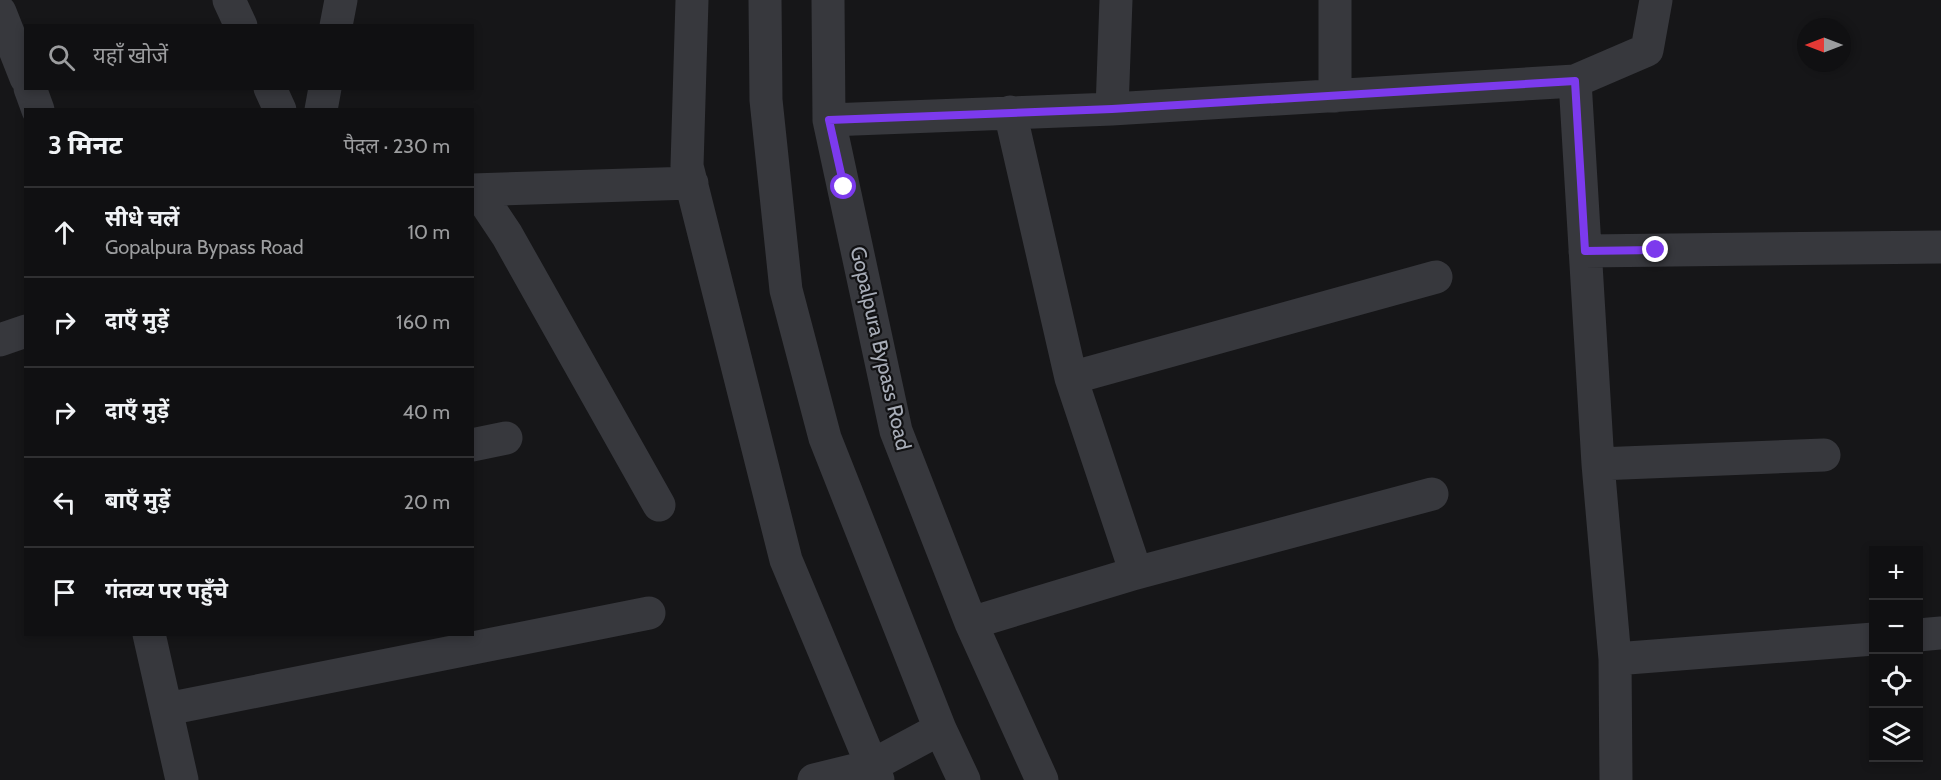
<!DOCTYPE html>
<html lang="hi">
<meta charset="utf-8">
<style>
body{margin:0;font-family:Cabin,"Noto Sans Devanagari",sans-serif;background:#1e1e20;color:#f1f3f6}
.controls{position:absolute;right:18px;bottom:18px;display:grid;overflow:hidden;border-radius:0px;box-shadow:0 3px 9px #0003}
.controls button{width:54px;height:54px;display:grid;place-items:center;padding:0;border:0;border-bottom:2px solid #303032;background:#101012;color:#f1f3f6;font:30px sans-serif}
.compass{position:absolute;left:1797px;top:18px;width:54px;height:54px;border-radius:50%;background:#101012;box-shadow:0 3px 9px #0003;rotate:270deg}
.stop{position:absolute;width:18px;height:18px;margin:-14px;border:4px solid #7c3aed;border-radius:50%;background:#fff}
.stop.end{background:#7c3aed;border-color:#fff;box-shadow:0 2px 6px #0008}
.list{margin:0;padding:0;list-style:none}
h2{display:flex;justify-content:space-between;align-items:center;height:78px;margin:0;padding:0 24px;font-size:26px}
h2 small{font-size:20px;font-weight:400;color:#9c9d9f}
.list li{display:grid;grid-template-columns:39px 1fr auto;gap:18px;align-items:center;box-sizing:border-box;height:90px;padding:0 24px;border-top:2px solid #303032}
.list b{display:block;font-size:22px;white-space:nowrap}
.list p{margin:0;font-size:20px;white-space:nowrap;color:#9c9d9f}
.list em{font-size:20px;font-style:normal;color:#9c9d9f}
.icon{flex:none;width:33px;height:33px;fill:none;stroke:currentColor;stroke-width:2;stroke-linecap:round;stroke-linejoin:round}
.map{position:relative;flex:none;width:1941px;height:780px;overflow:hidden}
.search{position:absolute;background:#101012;box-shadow:0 3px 9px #0003;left:24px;top:24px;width:450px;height:66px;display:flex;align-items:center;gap:15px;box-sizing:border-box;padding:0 21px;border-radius:0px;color:#9c9d9f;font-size:22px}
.panel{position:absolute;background:#101012;box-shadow:0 3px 9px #0003;left:24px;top:108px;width:450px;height:528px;border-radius:0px}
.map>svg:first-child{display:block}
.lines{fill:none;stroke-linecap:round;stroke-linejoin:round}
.minor{stroke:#37383d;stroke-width:33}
.route{stroke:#7c3aed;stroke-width:8}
.labels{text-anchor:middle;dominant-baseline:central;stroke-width:4.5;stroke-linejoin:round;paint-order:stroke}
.street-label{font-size:21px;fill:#a8adb8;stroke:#111113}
</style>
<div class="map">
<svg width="1941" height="780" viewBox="0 0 1941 780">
<rect width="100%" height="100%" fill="#161618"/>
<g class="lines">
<!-- minor -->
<path class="minor" d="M229 0 241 26
M692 0 687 166 786 560 878 780
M765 0 766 100 786 290 825 438 940 729 964 780
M828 0 829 120 896 431 971 623 1042 780
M1335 0V96
M0 12 26 78
M336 26 341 0
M1575 81 1598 464 1615 659 1616 780
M30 88 38 110
M270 88 280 110
M1112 109 1116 0
M321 110 325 88
M1010 112 1071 378 1136 573
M829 120 1112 109 1575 81 1647 50 1656 0
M472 190 692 183
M477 190 507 235 659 505
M1585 251 1941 247
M0 340 26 331
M1071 378 1436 277
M472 445 506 438
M1598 464 1824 455
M971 623 1136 573 1432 494
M149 634 182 780
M1918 635 1941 633
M1615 659 1874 639
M167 709 649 613
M814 780 871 766 940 729"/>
</g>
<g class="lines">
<!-- route -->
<path class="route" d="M844 187 829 120 1112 109 1575 81 1585 251 1656 250"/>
</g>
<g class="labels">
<!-- street labels -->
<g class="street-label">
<text transform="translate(881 348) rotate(77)">Gopalpura Bypass Road</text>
</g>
</g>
</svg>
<div class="controls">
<button>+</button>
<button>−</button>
<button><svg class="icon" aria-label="locate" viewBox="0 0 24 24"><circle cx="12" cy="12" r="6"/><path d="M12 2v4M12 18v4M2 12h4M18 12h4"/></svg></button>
<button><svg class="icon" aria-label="layers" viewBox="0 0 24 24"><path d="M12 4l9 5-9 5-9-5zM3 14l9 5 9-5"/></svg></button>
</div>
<svg class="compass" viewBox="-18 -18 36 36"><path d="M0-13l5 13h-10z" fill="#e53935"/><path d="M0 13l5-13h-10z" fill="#9c9d9f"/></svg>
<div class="stop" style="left:844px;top:187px"></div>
<div class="stop end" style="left:1656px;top:250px"></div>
<div class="search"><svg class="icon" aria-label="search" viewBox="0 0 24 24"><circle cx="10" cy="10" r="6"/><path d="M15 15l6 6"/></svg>यहाँ खोजें</div>
<section class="panel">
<h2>3 मिनट<small>पैदल · 230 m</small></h2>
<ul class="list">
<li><svg class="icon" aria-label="ahead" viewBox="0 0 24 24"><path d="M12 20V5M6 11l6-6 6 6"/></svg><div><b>सीधे चलें</b><p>Gopalpura Bypass Road</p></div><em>10 m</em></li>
<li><svg class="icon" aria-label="right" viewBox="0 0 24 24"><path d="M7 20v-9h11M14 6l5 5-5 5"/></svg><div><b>दाएँ मुड़ें</b></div><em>160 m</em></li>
<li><svg class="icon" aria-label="right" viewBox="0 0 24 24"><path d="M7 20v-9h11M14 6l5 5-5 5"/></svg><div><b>दाएँ मुड़ें</b></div><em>40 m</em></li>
<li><svg class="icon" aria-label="left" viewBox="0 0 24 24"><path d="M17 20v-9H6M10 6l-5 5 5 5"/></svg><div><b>बाएँ मुड़ें</b></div><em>20 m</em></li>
<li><svg class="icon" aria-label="arrive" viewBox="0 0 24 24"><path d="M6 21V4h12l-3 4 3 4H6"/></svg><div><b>गंतव्य पर पहुँचे</b></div></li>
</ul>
</section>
</div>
